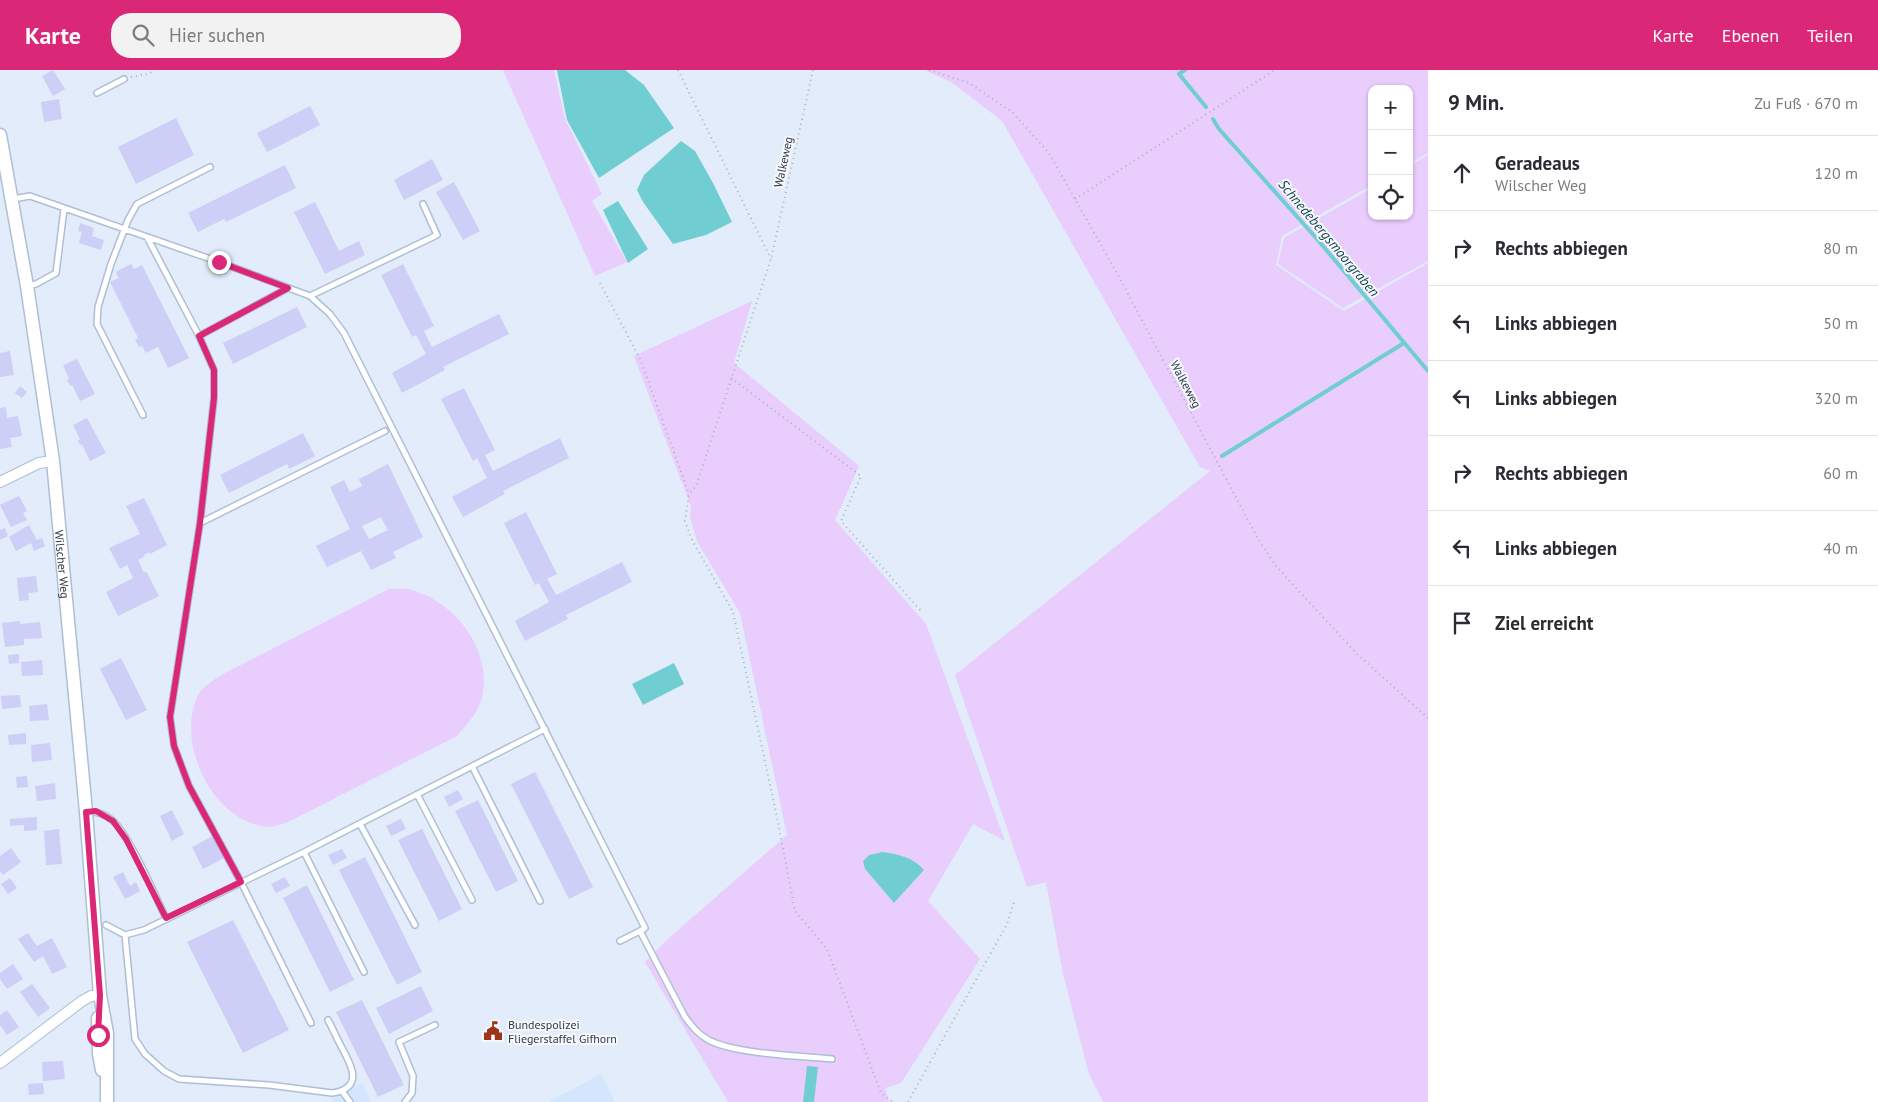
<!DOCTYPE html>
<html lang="de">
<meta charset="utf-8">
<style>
body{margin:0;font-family:"PT Sans",sans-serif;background:#f2f2f3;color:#2b2b33}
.controls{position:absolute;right:15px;top:15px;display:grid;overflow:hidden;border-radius:10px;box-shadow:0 1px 4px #0004}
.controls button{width:45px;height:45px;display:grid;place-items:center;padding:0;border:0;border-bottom:1px solid #e1e1e2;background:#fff;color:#2b2b33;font:25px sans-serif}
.stop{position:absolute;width:15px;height:15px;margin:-11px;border:4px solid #db2777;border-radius:50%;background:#fff}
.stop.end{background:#db2777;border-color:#fff;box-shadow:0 1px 5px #0008}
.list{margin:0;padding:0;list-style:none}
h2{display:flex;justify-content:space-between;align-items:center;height:65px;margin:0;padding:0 20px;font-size:21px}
h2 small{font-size:16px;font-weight:400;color:#7c7c81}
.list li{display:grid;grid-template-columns:32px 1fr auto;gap:15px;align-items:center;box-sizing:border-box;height:75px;padding:0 20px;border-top:1px solid #e1e1e2}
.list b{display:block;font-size:19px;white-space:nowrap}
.list p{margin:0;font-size:16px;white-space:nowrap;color:#7c7c81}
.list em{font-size:16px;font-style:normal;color:#7c7c81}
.icon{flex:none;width:28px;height:28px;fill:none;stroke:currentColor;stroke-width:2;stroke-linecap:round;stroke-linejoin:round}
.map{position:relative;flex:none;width:1428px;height:1032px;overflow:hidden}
header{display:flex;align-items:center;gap:30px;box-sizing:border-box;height:70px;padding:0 25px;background:#db2777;color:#fff}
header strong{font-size:24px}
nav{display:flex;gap:28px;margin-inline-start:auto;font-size:18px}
.search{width:350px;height:45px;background:#f2f2f3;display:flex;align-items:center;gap:12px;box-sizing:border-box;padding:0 18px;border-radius:20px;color:#7c7c81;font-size:19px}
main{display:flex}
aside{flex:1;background:#fff}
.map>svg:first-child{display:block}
.built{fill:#d4e6fd}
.green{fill:#e9cdfc;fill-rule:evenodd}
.water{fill:#70ced2}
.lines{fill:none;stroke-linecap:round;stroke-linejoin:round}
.stream{stroke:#70ced2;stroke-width:4}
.building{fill:#cdcff6;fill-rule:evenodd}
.service-casing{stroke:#aebfd5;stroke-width:8}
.minor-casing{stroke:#aebfd5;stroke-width:12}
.tertiary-casing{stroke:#aebfd5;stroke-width:15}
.path{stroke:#a9b3bf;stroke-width:2;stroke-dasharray:1 4;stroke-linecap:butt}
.service{stroke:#fff;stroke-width:5}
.minor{stroke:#fff;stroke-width:10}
.tertiary{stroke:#fff;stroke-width:12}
.route{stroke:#db2777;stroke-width:6}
.labels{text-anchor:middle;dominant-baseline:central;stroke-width:4;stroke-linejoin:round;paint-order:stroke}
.street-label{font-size:12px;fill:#343b44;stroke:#f5f9fe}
.poi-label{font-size:12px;fill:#343b44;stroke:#f5f9fe;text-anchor:start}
.water-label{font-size:14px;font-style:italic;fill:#113e40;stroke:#f5f9fe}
</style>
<header>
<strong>Karte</strong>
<div class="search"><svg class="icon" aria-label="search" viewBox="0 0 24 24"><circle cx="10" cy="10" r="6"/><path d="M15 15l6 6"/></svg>Hier suchen</div>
<nav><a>Karte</a><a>Ebenen</a><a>Teilen</a></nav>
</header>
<main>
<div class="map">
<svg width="1428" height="1032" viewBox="0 0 1428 1032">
<rect width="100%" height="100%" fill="#e2ecfa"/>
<!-- built -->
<path class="built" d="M601 1004 615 1032H551L550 1031Z
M362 1013 371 1032H333L331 1029Z"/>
<!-- green -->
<path class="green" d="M503 0H554L565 49 602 124 592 131 627 192 595 206Z
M924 0H1428V83L1409 94V19H1372V115L1282 166 1276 195 1344 241 1428 193V1032H1103L1089 1004 1063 904 1046 812 1027 817 955 605 1210 401 1200 397 1002 51 951 12Z
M1428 85V191L1343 238 1278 194 1284 168 1372 118V146H1409V96Z
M752 231 734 293 859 396 835 450 926 554 1005 771 973 754 928 831 980 889 901 1013 885 1018 889 1032H728L645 892 669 868 787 765 740 543 697 471 690 447 691 437 634 286ZM882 782C898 784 913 787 924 800L894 833 865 799 869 785Z
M389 519C395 519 402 518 408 519 455 530 495 582 481 631 477 644 465 656 457 666L286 753C280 754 274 757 268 757 213 752 176 675 197 627 203 615 218 607 229 601Z"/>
<!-- water -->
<path class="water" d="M557 0H625L644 15 674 58 599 108 567 50Z
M681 71 695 81 713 113 732 152 706 165 673 174 643 132 637 120 644 105Z
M618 131 648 179 628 193 603 140Z
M674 593 684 614 643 635 632 614Z
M882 782C898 784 913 787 924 800L894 833 865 799 863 791 869 785Z
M807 996 818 997 814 1032H803Z"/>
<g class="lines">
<!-- stream -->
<path class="stream" d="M1185 0 1179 4 1206 37
M1213 49 1219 59 1317 169 1428 301
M1222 386 1404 273"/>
</g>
<!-- building -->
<path class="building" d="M53 0 65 19 53 26 42 6Z
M59 29 62 49 44 52 41 32Z
M310 36 320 55 267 82 257 63Z
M176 48 194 85 136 114 118 77Z
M432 89 443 110 404 130 394 110Z
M285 95 296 118 226 152 224 149 198 162 188 143Z
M454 112 480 161 463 170 436 122Z
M315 132 339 181 359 171 365 185 325 204 294 142Z
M80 153 94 158 92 166 104 170 101 180 79 173 82 162 78 161Z
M131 194 134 199 142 195 189 288 168 298 158 277 146 283 142 276 139 277 135 270 138 268 110 212 119 208 116 202Z
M403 194 434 256 424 261 432 277 499 244 509 264 443 297 445 300 402 323 392 303 426 284 416 265 412 267 381 205Z
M297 237 307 257 233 294 223 273Z
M10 281 14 305 0 307V283Z
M77 289 95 324 80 331 72 315 70 316 67 310 69 309 63 295Z
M20 316 27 322 22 328 15 323Z
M464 318 495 380 485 385 493 401 560 368 569 388 503 421 505 424 463 447 452 427 487 408 477 388 473 391 441 329Z
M6 337 7 348 18 346 22 366 10 368 12 377 0 379V338Z
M87 348 106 383 90 391 82 374 80 375 78 370 80 369 73 355Z
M303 363 315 386 289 399 287 394 229 423 220 405Z
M388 394 423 467 393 482 396 488 371 500 361 481 327 497 316 476 350 459 330 417 344 410 350 422 362 416 359 409ZM381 447 388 460 369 469 362 456Z
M19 426 27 441 23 443 27 450 11 457 0 435Z
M144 428 167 475 150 484 149 482 144 485 145 486 138 490 144 503 146 501 159 526 118 546 106 522 133 508 127 495 120 499 109 478 140 464 126 436Z
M526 442 557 504 547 509 556 525 622 492 632 512 566 545 568 549 525 571 515 551 549 532 539 513 535 515 504 453Z
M29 455 37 470 42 468 45 476 34 481 31 473 16 481 9 467Z
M5 458 8 466 0 470V460Z
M36 506 38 522 28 523 29 530 19 531 17 508Z
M20 551V554L40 552 42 568 24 569V575L5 577 2 553Z
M19 584V593L9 594 8 585Z
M121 588 147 640 126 650 100 599Z
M42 590 43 605 22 606 21 592Z
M20 625 21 637 2 639 1 626Z
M47 634 49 650 30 651 29 636Z
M26 663V674L9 675 8 665Z
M50 673 52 690 32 692 31 675Z
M535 702 593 817 569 829 511 714Z
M27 706 28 717 17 718 16 707Z
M55 713 56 729 37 731 35 716Z
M458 720 463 729 449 737 444 727Z
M478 730 518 811 496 822 455 741Z
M172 740 184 764 172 771 160 746Z
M37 747V760L24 761V755L10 756V749Z
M401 749 406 759 391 766 386 756Z
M59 759 62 794 46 795 44 761Z
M422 759 462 839 439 851 398 770Z
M215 765 226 787 203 799 192 777Z
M11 778 21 792 3 805 0 801V786Z
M342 779 347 788 333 795 328 785Z
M365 787 422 902 397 915 339 800Z
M123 802 130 816 136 812 140 821 125 829 113 807Z
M285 807 290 816 276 823 271 814Z
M10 808 17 818 8 824 1 814Z
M307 815 354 910 330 922 283 828Z
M233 850 289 960 243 983 187 872Z
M28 863 37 876 52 868 67 897 52 904 43 886 34 892 18 869Z
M13 894 23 909 7 919 0 909V903Z
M32 914 50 938 38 947 20 922Z
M421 916 433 941 389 964 376 938Z
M362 930 404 1015 378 1027 336 942Z
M7 940 19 957 7 965 0 955V945Z
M63 991 65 1009 43 1011 42 992Z
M43 1013 44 1024 29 1025 28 1014Z"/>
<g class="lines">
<!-- service casing -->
<g class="service-casing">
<path id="service" d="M97 23 124 9
M13 129 30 126 219 192 310 226 330 244 344 263 645 858 640 861 685 947C692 956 697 963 707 969 732 984 801 986 832 989
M147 167 199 266 214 300V328L200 453 170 647 174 676 189 716 241 812 311 953
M27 216 36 214 56 203 64 139
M310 226 437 165 423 134
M199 266 288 218
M143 345 97 254 98 237 111 194 128 150 137 134 210 97
M200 453 385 361
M472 696 540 831
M417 724 472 830
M87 742C97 741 104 744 112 750 129 764 155 826 166 848
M360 754 415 855
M304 782 364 902
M106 855 125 865
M620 871 640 861
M328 950C333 959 337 969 342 978 353 998 363 1018 332 1023L269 1015 179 1009 164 1001 145 984 135 969 125 865 144 860 304 782 545 659
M342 1021 350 1032
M405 1032 412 1023 413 1006 399 972 435 955"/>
</g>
<!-- minor casing -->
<g class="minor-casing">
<path id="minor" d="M0 412 39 393 53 391
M0 993 82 931 91 926 100 925"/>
</g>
<!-- tertiary casing -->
<g class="tertiary-casing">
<g id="tertiary">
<path id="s1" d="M0 65 27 216 53 391 86 742 100 925 107 963V1032"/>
<path d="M98 948 99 984 102 1000"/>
</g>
</g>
<!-- path -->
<path class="path" d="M678 0 771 189
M813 0 771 189 696 416 689 424 685 451 692 470 733 542 778 752 795 841 827 879 881 1023 893 1032
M929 0 969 13 1012 42 1049 83 1118 205 1258 469 1275 495 1357 584 1428 648
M131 7 148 4 155 0
M1075 129 1275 0
M600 213 641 291 689 424
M731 308 861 406 841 451 922 542
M908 1032 1007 854 1015 829"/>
<!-- service -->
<use href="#service" class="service"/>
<!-- minor -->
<use href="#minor" class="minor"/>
<!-- tertiary -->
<use href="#tertiary" class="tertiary"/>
</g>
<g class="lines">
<!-- route -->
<path class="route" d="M98 965 100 925 86 742 96 741 113 751 126 769 166 848 241 812 189 716 174 676 170 647 200 453 214 328V300L199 266 288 218 219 192"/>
</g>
<!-- icons -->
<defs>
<g id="civic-bare" transform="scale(1.5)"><path d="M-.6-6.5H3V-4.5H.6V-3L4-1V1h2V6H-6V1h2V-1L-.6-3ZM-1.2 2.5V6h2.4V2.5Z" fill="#9e351b" stroke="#f5f9fe" stroke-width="2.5" paint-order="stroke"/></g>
</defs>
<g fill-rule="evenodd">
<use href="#civic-bare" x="493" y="961"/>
</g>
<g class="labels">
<!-- street labels -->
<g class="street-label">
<text transform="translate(783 92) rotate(-78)">Walkeweg</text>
<text transform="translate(1186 314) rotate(62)">Walkeweg</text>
<text stroke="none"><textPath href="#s1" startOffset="434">Wilscher Weg</textPath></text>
</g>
<!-- poi labels -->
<g class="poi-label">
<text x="508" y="954">Bundespolizei<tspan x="508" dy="14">Fliegerstaffel Gifhorn</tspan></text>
</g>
<!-- water labels -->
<g class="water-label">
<text transform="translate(1329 168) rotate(50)">Schnedebergsmoorgraben</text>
</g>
</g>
</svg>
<div class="controls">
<button>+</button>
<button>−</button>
<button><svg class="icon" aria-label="locate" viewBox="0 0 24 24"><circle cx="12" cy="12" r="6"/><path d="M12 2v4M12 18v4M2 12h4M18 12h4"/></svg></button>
</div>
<div class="stop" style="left:98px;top:965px"></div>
<div class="stop end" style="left:219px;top:192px"></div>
</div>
<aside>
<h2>9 Min.<small>Zu Fuß · 670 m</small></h2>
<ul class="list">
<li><svg class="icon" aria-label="ahead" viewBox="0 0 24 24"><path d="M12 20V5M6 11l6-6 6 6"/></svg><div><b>Geradeaus</b><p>Wilscher Weg</p></div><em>120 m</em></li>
<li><svg class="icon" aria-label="right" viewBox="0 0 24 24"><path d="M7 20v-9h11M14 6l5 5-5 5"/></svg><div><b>Rechts abbiegen</b></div><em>80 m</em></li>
<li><svg class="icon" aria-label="left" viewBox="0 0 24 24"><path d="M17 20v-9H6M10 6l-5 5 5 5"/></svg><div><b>Links abbiegen</b></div><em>50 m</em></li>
<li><svg class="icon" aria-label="left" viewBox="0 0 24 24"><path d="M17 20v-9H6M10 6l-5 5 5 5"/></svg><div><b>Links abbiegen</b></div><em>320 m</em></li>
<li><svg class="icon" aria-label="right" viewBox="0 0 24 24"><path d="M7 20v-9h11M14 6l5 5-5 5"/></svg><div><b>Rechts abbiegen</b></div><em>60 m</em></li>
<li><svg class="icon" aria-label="left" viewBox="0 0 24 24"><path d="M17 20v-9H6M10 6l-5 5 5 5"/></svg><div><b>Links abbiegen</b></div><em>40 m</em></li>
<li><svg class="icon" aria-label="arrive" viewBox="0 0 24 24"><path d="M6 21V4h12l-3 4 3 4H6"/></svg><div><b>Ziel erreicht</b></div></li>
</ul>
</aside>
</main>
